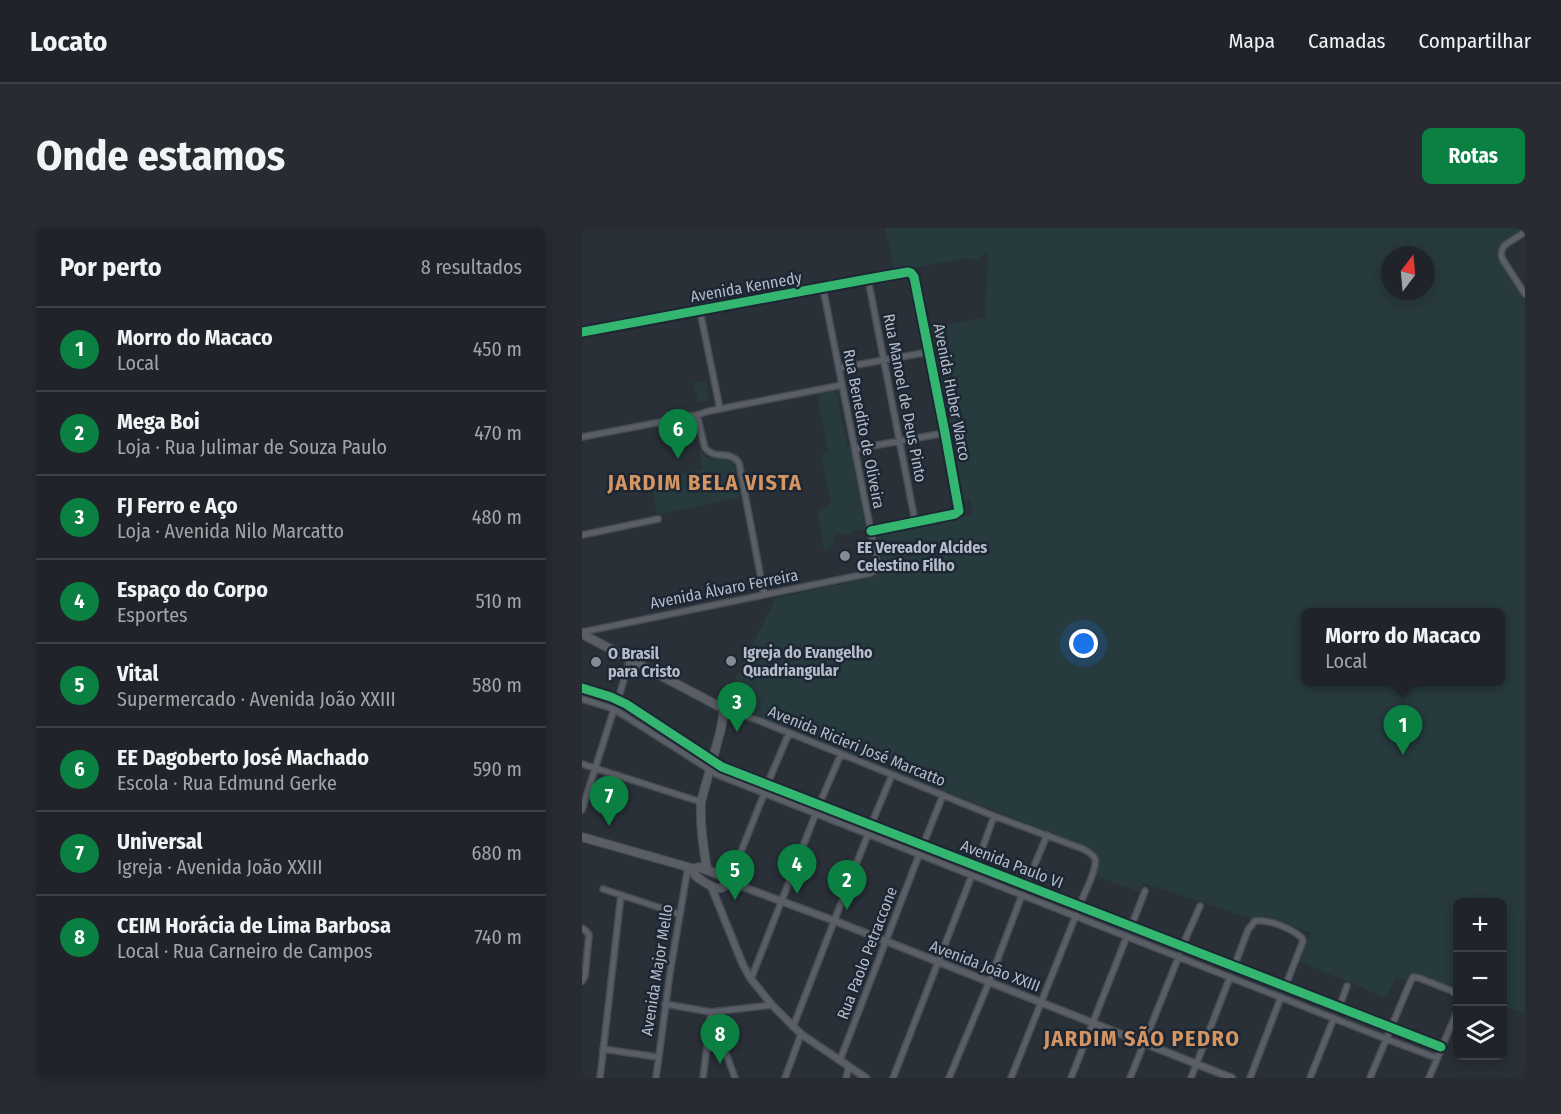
<!DOCTYPE html>
<html lang="pt">
<meta charset="utf-8">
<style>
body{margin:0;font-family:"Fira Sans Condensed",sans-serif;background:#282c32;color:#f1f3f6}
.controls{position:absolute;right:18px;bottom:18px;display:grid;overflow:hidden;border-radius:9px;box-shadow:0 3px 15px #0003}
.controls button{width:54px;height:54px;display:grid;place-items:center;padding:0;border:0;border-bottom:2px solid #3d4147;background:#20242a;color:#f1f3f6;font:30px sans-serif}
.compass{position:absolute;left:799px;top:18px;width:54px;height:54px;border-radius:50%;background:#20242a;box-shadow:0 3px 15px #0003;rotate:16deg}
.you{position:absolute;left:502px;top:416px;width:21px;height:21px;margin:-15px;border:4px solid #fff;border-radius:50%;background:#1a73e8;box-shadow:0 0 0 9px #1a73e833}
.badge{display:grid;place-items:center;width:39px;height:39px;border-radius:50%;background:#0b8043;color:#fff;font-size:20px;font-weight:700}
.pin{position:absolute;translate:-50% -50px;filter:drop-shadow(0 2px 3px #0008)}
.pin::after{content:'';position:absolute;top:32px;width:21px;height:18px;background:inherit;clip-path:polygon(0 0,100% 0,50% 100%)}
.popup{position:absolute;left:719px;top:380px;width:204px;height:78px;box-sizing:border-box;display:grid;place-content:center;border-radius:9px;background:#20242a;filter:drop-shadow(0 2px 4px #0005);font-size:20px;white-space:nowrap;color:#a2a4a8}
.popup b{font-size:22px;color:#f1f3f6}
.popup::after{content:'';position:absolute;left:50%;top:100%;margin-left:-12px;border:12px solid transparent;border-top-color:#20242a}
.list{margin:0;padding:0;list-style:none}
h2{display:flex;justify-content:space-between;align-items:center;height:78px;margin:0;padding:0 24px;font-size:26px}
h2 small{font-size:20px;font-weight:400;color:#a2a4a8}
.list li{display:grid;grid-template-columns:39px 1fr auto;gap:18px;align-items:center;box-sizing:border-box;height:84px;padding:0 24px;border-top:2px solid #3d4147}
.list b{display:block;font-size:22px;white-space:nowrap}
.list p{margin:0;font-size:20px;white-space:nowrap;color:#a2a4a8}
.list em{font-size:20px;font-style:normal;color:#a2a4a8}
.icon{flex:none;width:33px;height:33px;fill:none;stroke:currentColor;stroke-width:2;stroke-linecap:round;stroke-linejoin:round}
.map{position:relative;flex:none;width:943px;height:850px;overflow:hidden;border-radius:9px}
header{display:flex;align-items:center;gap:36px;box-sizing:border-box;height:84px;padding:0 30px;background:#20242a;border-bottom:2px solid #3d4147}
header strong{font-size:28px}
nav{display:flex;gap:33px;margin-inline-start:auto;font-size:21px}
.intro{display:flex;align-items:center;justify-content:space-between;box-sizing:border-box;height:144px;padding:0 36px}
h1{margin:0;font-size:42px}
.button{padding:15px 27px;border-radius:9px;background:#0b8043;color:#fff;font-size:21px;font-weight:700}
main{display:flex;gap:36px;padding:0 36px}
aside{flex:1;background:#20242a;border-radius:9px;box-shadow:0 3px 15px #0003}
.map>svg:first-child{display:block}
.green{fill:#273a3e;fill-rule:evenodd}
.water{fill:#384963}
.lines{fill:none;stroke-linecap:round;stroke-linejoin:round}
.minor-casing{stroke:#484c53;stroke-width:8}
.tertiary-casing{stroke:#484c53;stroke-width:9}
.secondary-casing{stroke:#484c53;stroke-width:10}
.minor{stroke:#5a5e66;stroke-width:5}
.tertiary{stroke:#5a5e66;stroke-width:6}
.secondary{stroke:#595d64;stroke-width:8}
.cycleway-casing{stroke:#1d2633;stroke-width:13}
.cycleway{stroke:#33b770;stroke-width:9}
.poi-dot{fill:#848b96;stroke:#1d2633;stroke-width:2}
.labels{text-anchor:middle;dominant-baseline:central;stroke-width:5;stroke-linejoin:round;paint-order:stroke}
.street-label{font-size:16px;fill:#b4bcc9;stroke:#1d2633}
.poi-label{font-size:16px;font-weight:bold;fill:#b4bcc9;stroke:#1d2633;text-anchor:start}
.district-label{font-size:22px;font-weight:bold;letter-spacing:1.5px;fill:#d59563;stroke:#1d2633}
</style>
<header>
<strong>Locato</strong>
<nav><a>Mapa</a><a>Camadas</a><a>Compartilhar</a></nav>
</header>
<div class="intro"><h1>Onde estamos</h1><a class="button">Rotas</a></div>
<main>
<aside>
<h2>Por perto<small>8 resultados</small></h2>
<ul class="list">
<li><span class="badge">1</span><div><b>Morro do Macaco</b><p>Local</p></div><em>450 m</em></li>
<li><span class="badge">2</span><div><b>Mega Boi</b><p>Loja · Rua Julimar de Souza Paulo</p></div><em>470 m</em></li>
<li><span class="badge">3</span><div><b>FJ Ferro e Aço</b><p>Loja · Avenida Nilo Marcatto</p></div><em>480 m</em></li>
<li><span class="badge">4</span><div><b>Espaço do Corpo</b><p>Esportes</p></div><em>510 m</em></li>
<li><span class="badge">5</span><div><b>Vital</b><p>Supermercado · Avenida João XXIII</p></div><em>580 m</em></li>
<li><span class="badge">6</span><div><b>EE Dagoberto José Machado</b><p>Escola · Rua Edmund Gerke</p></div><em>590 m</em></li>
<li><span class="badge">7</span><div><b>Universal</b><p>Igreja · Avenida João XXIII</p></div><em>680 m</em></li>
<li><span class="badge">8</span><div><b>CEIM Horácia de Lima Barbosa</b><p>Local · Rua Carneiro de Campos</p></div><em>740 m</em></li>
</ul>
</aside>
<div class="map">
<svg width="943" height="850" viewBox="0 0 943 850">
<rect width="100%" height="100%" fill="#2a3038"/>
<!-- green -->
<path class="green" d="M303 0H943V2L920 18 915 26 917 33 943 74V786L921 778V674H876L875 762 833 745 829 746 825 752 814 749 804 770 717 733 729 705 684 688 668 690 561 655 557 664 513 647 510 625 494 615 317 545 142 474 194 370 287 350C306 341 297 324 295 308L297 306 392 286 387 271 379 272 345 99 403 90 406 24 396 32 386 30 313 43ZM808 27H844V63H808ZM724 384H918V454H724Z
M124 153 127 173 116 175 112 154Z
M254 162 265 218 268 217 284 302 273 303 267 307 254 306 251 317 243 323 235 282 246 279 249 276 239 227 246 225 235 166Z
M116 220C126 236 136 228 150 234L153 240 159 269 75 287 70 258 77 257 76 250 121 241Z
M631 734 805 802 804 806 630 737Z"/>
<!-- water -->
<path class="water" d="M35 475 123 531 122 535 34 478Z
M234 579 342 622 341 624 233 582Z
M343 622 441 660 440 663 342 625Z
M442 661 547 702 546 705 441 663Z
M548 702 631 734 630 737 547 705Z"/>
<g class="lines">
<!-- minor casing -->
<g class="minor-casing">
<path id="minor" d="M943 4 923 17C919 22 918 26 921 32L943 66
M286 51 333 293
M118 83 138 181
M0 104 286 51 326 44 329 45 332 49 363 205 377 283 373 286 289 303
M257 140 347 124
M115 187 123 220C134 233 147 221 157 235L182 366
M0 209 115 187 127 183 260 157
M273 221 363 205
M0 307 76 291
M0 404 289 345 294 341 295 334 241 60
M0 460 29 469 44 476 140 539 859 819
M0 471 32 481 136 547 804 811 855 830
M36 472 48 431
M142 481 178 493 412 588 501 621C505 623 511 626 513 631 516 639 501 669 497 678
M0 536 119 574
M185 557 207 505
M237 577 259 526
M0 582 32 481
M289 597 310 547
M341 617 361 567
M394 638 412 588
M147 654 182 566
M444 658 465 607
M21 661 97 686
M549 699 563 663
M0 700 4 703 7 707 3 748 0 753
M600 719 618 678
M652 739 666 702 673 693C688 691 710 701 720 710L721 713 703 759
M169 751 234 585
M83 776 129 784 190 777
M757 780 765 758
M129 784 153 850
M211 799 286 606
M21 821 75 829
M258 832 337 627
M18 850 39 667
M74 850 88 745 106 639
M121 850 129 785
M203 850 219 806
M264 850 267 838
M311 850 390 647
M367 850 407 754 440 667
M429 850 494 687
M489 850 545 708
M548 850 597 728
M609 850 648 749
M668 850 699 769
M728 850 752 790
M788 850 827 757 831 749 837 750 870 763 876 768
M847 850 876 781"/>
</g>
<!-- tertiary casing -->
<g class="tertiary-casing">
<path id="tertiary" d="M145 653 253 693 650 850
M129 658 161 737 169 751 190 777 219 806 284 850"/>
</g>
<!-- secondary casing -->
<g class="secondary-casing">
<path id="secondary" d="M0 406 142 481 139 501 119 574C118 597 121 619 125 641
M0 609 113 641
M117 639 143 649 145 652V657C141 659 139 661 134 660 130 659 112 649 112 645 112 643 113 642 114 640Z"/>
</g>
<!-- minor -->
<use href="#minor" class="minor"/>
<!-- tertiary -->
<use href="#tertiary" class="tertiary"/>
<!-- secondary -->
<use href="#secondary" class="secondary"/>
<!-- cycleway casing -->
<g class="cycleway-casing">
<path id="cycleway" d="M0 104 286 51 326 44 329 45 332 49 363 205 377 283 373 286 289 303
M0 460 29 469 44 476 140 539 859 819"/>
</g>
<!-- cycleway -->
<use href="#cycleway" class="cycleway"/>
</g>
<!-- markers -->
<g class="poi-dot">
<circle cx="263" cy="328" r="6"/>
<circle cx="149" cy="433" r="6"/>
<circle cx="14" cy="434" r="6"/>
</g>
<g class="labels">
<!-- street labels -->
<g class="street-label">
<text transform="translate(164 59) rotate(-10)">Avenida Kennedy</text>
<text transform="translate(370 164) rotate(79)">Avenida Huber Warco</text>
<text transform="translate(323 170) rotate(79)">Rua Manoel de Deus Pinto</text>
<text transform="translate(282 201) rotate(79)">Rua Benedito de Oliveira</text>
<text transform="translate(142 361) rotate(-11)">Avenida Álvaro Ferreira</text>
<text transform="translate(275 518) rotate(22)">Avenida Ricieri José Marcatto</text>
<text transform="translate(430 636) rotate(21)">Avenida Paulo VI</text>
<text transform="translate(285 725) rotate(-69)">Rua Paolo Petraccone</text>
<text transform="translate(403 738) rotate(21)">Avenida João XXIII</text>
<text transform="translate(75 742) rotate(-81)">Avenida Major Mello</text>
</g>
<!-- poi labels -->
<g class="poi-label">
<text x="275" y="319">EE Vereador Alcides<tspan x="275" dy="18">Celestino Filho</tspan></text>
<text x="161" y="424">Igreja do Evangelho<tspan x="161" dy="18">Quadriangular</tspan></text>
<text x="26" y="425">O Brasil<tspan x="26" dy="18">para Cristo</tspan></text>
</g>
<!-- district labels -->
<g class="district-label">
<text x="123" y="254">JARDIM BELA VISTA</text>
<text x="560" y="810">JARDIM SÃO PEDRO</text>
</g>
</g>
</svg>
<div class="controls">
<button>+</button>
<button>−</button>
<button><svg class="icon" aria-label="layers" viewBox="0 0 24 24"><path d="M12 4l9 5-9 5-9-5zM3 14l9 5 9-5"/></svg></button>
</div>
<svg class="compass" viewBox="-18 -18 36 36"><path d="M0-13l5 13h-10z" fill="#e53935"/><path d="M0 13l5-13h-10z" fill="#a2a4a8"/></svg>
<div class="you"></div>
<div class="pin badge" style="left:821px;top:527px">1</div>
<div class="popup"><b>Morro do Macaco</b>Local</div>
<div class="pin badge" style="left:265px;top:682px">2</div>
<div class="pin badge" style="left:155px;top:504px">3</div>
<div class="pin badge" style="left:215px;top:666px">4</div>
<div class="pin badge" style="left:153px;top:672px">5</div>
<div class="pin badge" style="left:96px;top:231px">6</div>
<div class="pin badge" style="left:27px;top:598px">7</div>
<div class="pin badge" style="left:138px;top:836px">8</div>
</div>
</main>
